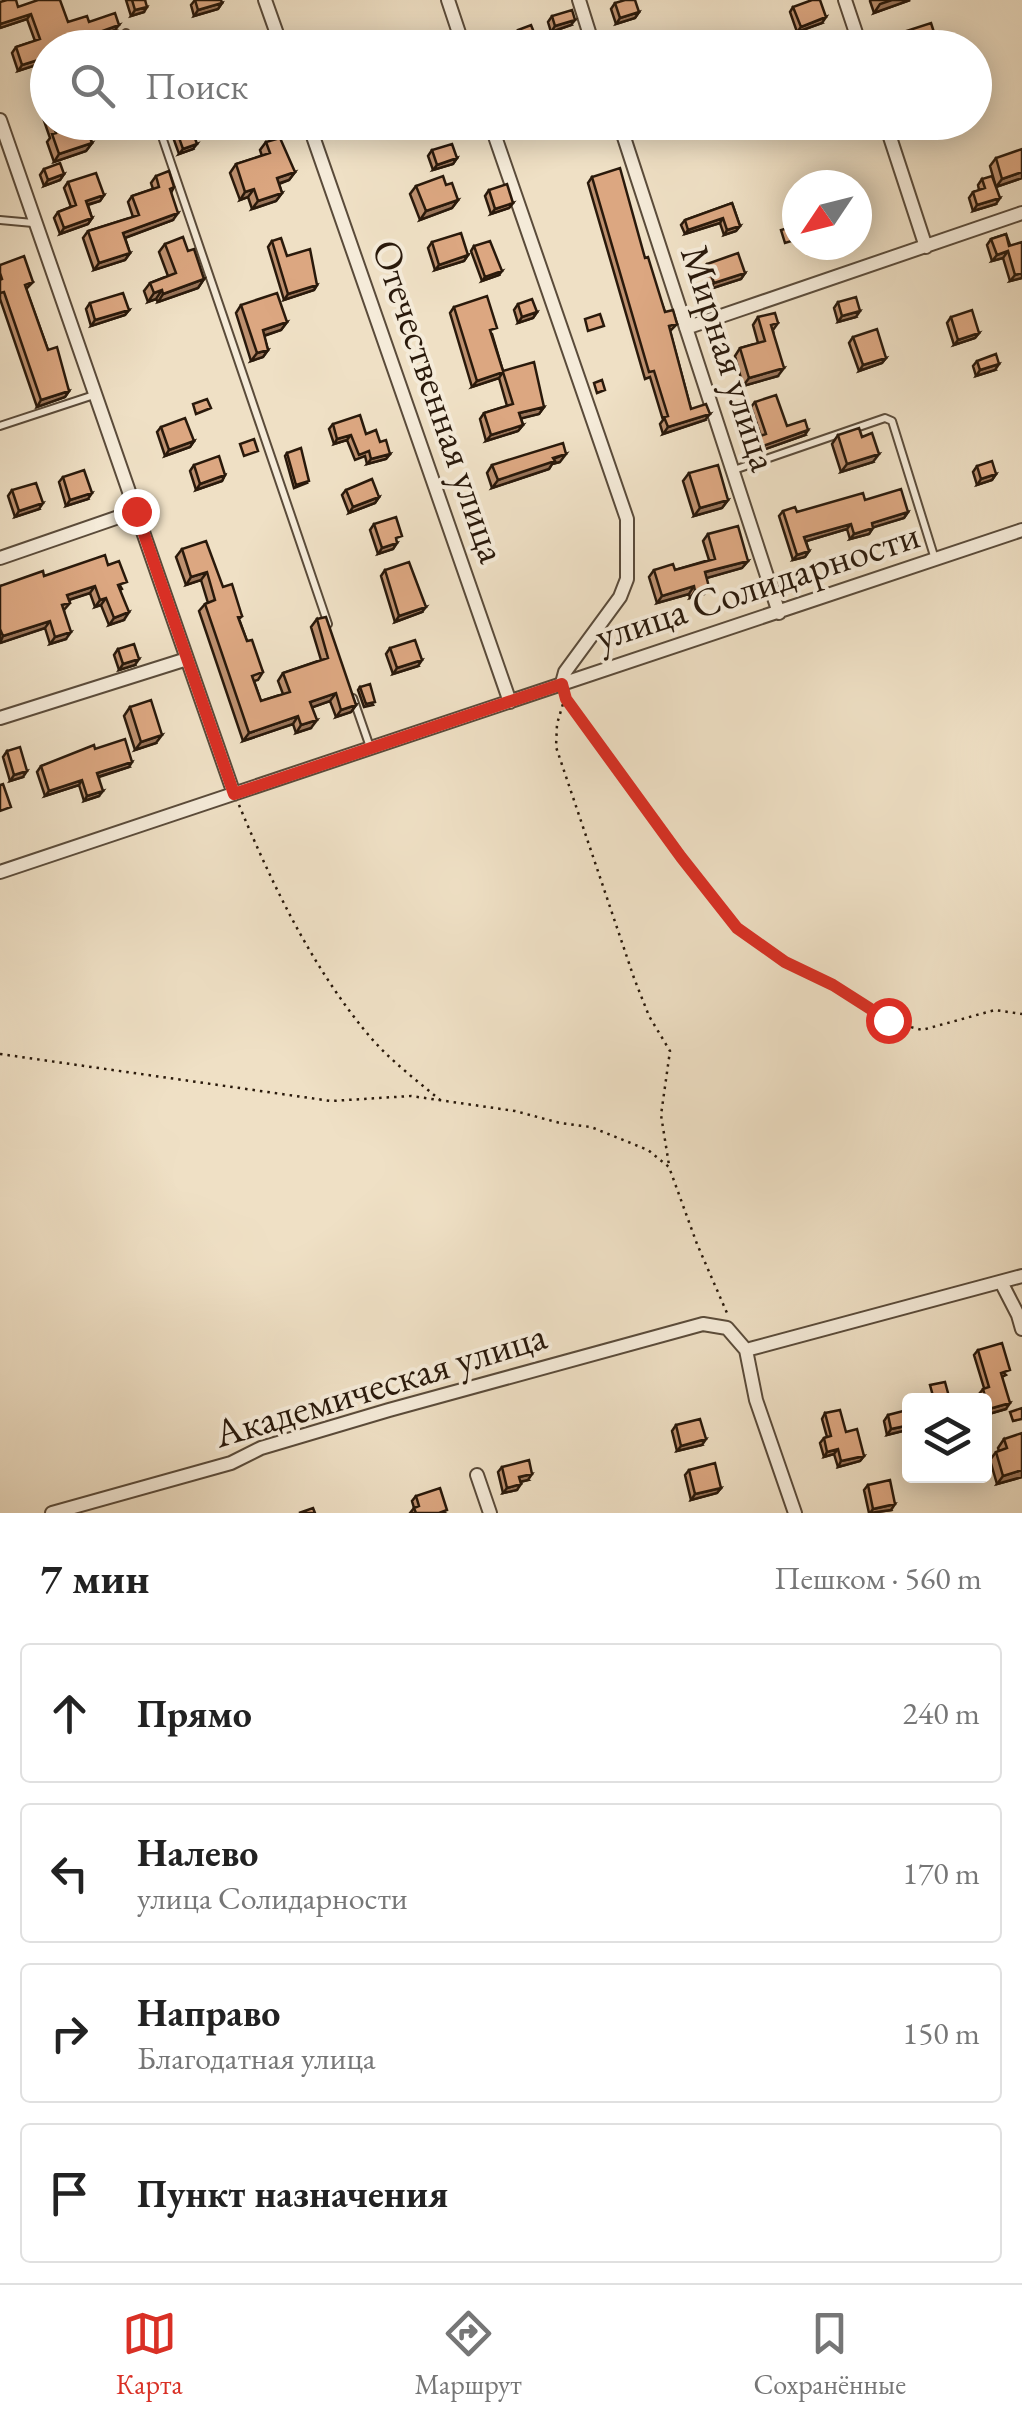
<!DOCTYPE html>
<html lang="ru">
<meta charset="utf-8">
<style>
body{margin:0;font-family:"EB Garamond",serif;background:#f6f6f6;color:#222}
.controls{position:absolute;right:30px;bottom:30px;display:grid;overflow:hidden;border-radius:10px;box-shadow:0 5px 25px #0003}
.controls button{width:90px;height:90px;display:grid;place-items:center;padding:0;border:0;border-bottom:2px solid #e0e0e0;background:#fff;color:#222;font:50px sans-serif}
.compass{position:absolute;left:782px;top:170px;width:90px;height:90px;border-radius:50%;background:#fff;box-shadow:0 5px 25px #0003;rotate:235deg}
.stop{position:absolute;width:30px;height:30px;margin:-22px;border:8px solid #d93025;border-radius:50%;background:#fff}
.stop.end{background:#d93025;border-color:#fff;box-shadow:0 2px 10px #0008}
.list{margin:0;padding:0;list-style:none}
h2{display:flex;justify-content:space-between;align-items:center;height:130px;margin:0;padding:0 40px;font-size:42px}
h2 small{font-size:32px;font-weight:400;color:#767676}
.list li{display:grid;grid-template-columns:65px 1fr auto;gap:30px;align-items:center;box-sizing:border-box;height:140px;margin:0 20px 20px;padding:0 20px;border:2px solid #e0e0e0;border-radius:10px}
.list b{display:block;font-size:38px;white-space:nowrap}
.list p{margin:0;font-size:32px;white-space:nowrap;color:#767676}
.list em{font-size:32px;font-style:normal;color:#767676}
.icon{flex:none;width:55px;height:55px;fill:none;stroke:currentColor;stroke-width:2;stroke-linecap:round;stroke-linejoin:round}
.map{position:relative;flex:none;width:1022px;height:1513px;overflow:hidden}
.search{position:absolute;background:#fff;box-shadow:0 5px 25px #0003;left:30px;right:30px;top:30px;height:110px;display:flex;align-items:center;gap:25px;box-sizing:border-box;padding:0 35px;border-radius:55px;color:#767676;font-size:38px}
.sheet{height:770px;background:#fff}
nav{display:flex;justify-content:space-around;align-items:center;box-sizing:border-box;height:140px;border-top:2px solid #e0e0e0;background:#fff;font-size:28px;color:#767676}
nav a{display:grid;justify-items:center;gap:5px}
nav .on{color:#d93025}
.map>svg:first-child{display:block}
.lines{fill:none;stroke-linecap:round;stroke-linejoin:round}
.service-casing{stroke:#5a4b3a;stroke-width:10}
.minor-casing{stroke:#5a4b3a;stroke-width:16}
.path{stroke:#29190b;stroke-width:2.5;stroke-dasharray:2.5 5;stroke-linecap:butt}
.service{stroke:#f5ebd9;stroke-width:6}
.minor{stroke:#f5ebd9;stroke-width:12}
.wall{fill:#bd906f;stroke:#29190b;stroke-width:2.5}
.shaded-wall{fill:#9a755a;stroke:#29190b;stroke-width:2.5}
.building{fill:#dca781;stroke:#29190b;stroke-width:2.5}
.route{stroke:#d93025;stroke-width:12}
.labels{text-anchor:middle;dominant-baseline:central;stroke-width:8;stroke-linejoin:round;paint-order:stroke}
.street-label{font-size:40px;fill:#29190b;stroke:#f5ebd9}
</style>
<div class="map">
<svg width="1022" height="1513" viewBox="0 0 1022 1513">
<rect width="100%" height="100%" fill="#efe0c5"/>
<filter id="stains"><feTurbulence type="fractalNoise" baseFrequency=".002" numOctaves="4"/><feColorMatrix values="0 0 0 0 .2 0 0 0 0 .09 0 0 0 0 .02 0 0 0 .5 -.17"/></filter>
<radialGradient id="worn" r=".72"><stop offset=".6" stop-color="#630" stop-opacity="0"/><stop offset="1" stop-color="#630" stop-opacity=".3"/></radialGradient>
<g class="lines">
<!-- service casing -->
<g class="service-casing">
<path id="service" d="M126 33 131 48
M157 122 328 624
M0 220 33 223
M0 426 94 395
M734 470 885 418 892 421 935 559
M353 698 370 747"/>
</g>
<!-- minor casing -->
<g class="minor-casing">
<path id="minor" d="M265 0 282 48
M448 0 464 48
M579 0 594 48
M845 0 861 48
M0 120 234 794
M308 122 510 702
M490 122 627 519V579L620 597 565 672 562 683
M619 122 779 613
M885 122 926 247
M686 328 1022 213
M0 558 136 511
M0 718 187 659
M0 872 1022 530
M1001 1282 1018 1315 1022 1329
M746 1350 1022 1276
M477 1475 490 1513
M52 1513 231 1463 261 1448 389 1410 703 1324 727 1328 746 1350 756 1400 795 1513"/>
</g>
<!-- path -->
<path class="path" d="M565 697 557 724 556 747 634 978 649 1016 670 1051 661 1115 669 1165
M566 699 719 907 737 928 765 950 833 985 888 1021 922 1030 995 1010 1022 1014
M239 805C272 884 311 965 366 1032 387 1058 415 1079 440 1100
M0 1054 331 1101 411 1096 515 1111 560 1123 591 1127 648 1150 669 1167 697 1244 727 1313"/>
<!-- service -->
<use href="#service" class="service"/>
<!-- minor -->
<use href="#minor" class="minor"/>
</g>
<!-- wall -->
<path class="wall" d="M126 0H145L144 12 131 16Z
M195 0 222 3 218 9 194 16 191 5Z
M871 0H910L874 13 870 1Z
M0 2 68 22H89L115 30 48 48V61L18 71 12 53 16 47 35 41 27 19 0 28Z
M615 3 639 12 635 18 616 24 611 9Z
M793 7 822 23 797 32 790 12Z
M552 16 571 25 551 32 548 22Z
M900 33 939 48H896L894 41Z
M48 82V122H84L92 143 86 151 54 162 47 142 50 138 34 92 39 85Z
M395 122H414L415 123 409 131 399 134Z
M178 135 193 149 179 154 174 140Z
M266 142 295 172 289 180 279 184 282 193 276 201 252 209 248 197 240 200 230 173 236 164 262 156 260 150Z
M432 150 457 158 453 164 433 170 428 156Z
M996 158 1022 178 996 187 990 166Z
M44 169 64 174 60 180 44 186 40 175Z
M156 176 174 187 171 193 173 220 125 238 130 253 125 260 94 270 83 238 88 231 133 217 128 202 132 196 153 189 151 183Z
M592 177 645 258 665 312 677 324 670 331 691 409 705 420 663 434 660 424 663 420 650 377 645 379 588 183Z
M982 179 996 204 973 211 969 198 973 192 979 190 978 185Z
M68 182 104 195 100 201 88 205 92 218 88 224 60 234 54 218 58 212 71 207 64 188Z
M446 185 458 200 452 208 420 220 410 194 416 186Z
M489 190 513 203 509 208 491 214 485 196Z
M732 203 740 226 736 231 724 235 720 223 685 234 681 225 685 220Z
M1006 234 1022 278 1010 281 1003 258 992 261 987 245 991 239Z
M272 241 317 285 314 290 284 300 268 247Z
M432 242 468 255 464 261 435 270 428 248Z
M165 244 188 251 204 279 198 288 158 302 156 299 148 302 144 291 150 283 168 276 159 252Z
M474 246 499 275 482 281 471 251Z
M707 264 745 273 741 279 710 289 703 269Z
M0 265 33 282 26 289 48 350 69 391 65 397 37 407 0 299Z
M838 302 856 317 838 322 834 308Z
M90 303 129 310 125 315 91 326 86 309Z
M518 304 537 312 533 318 518 323 514 310Z
M241 305 287 322 281 330 264 336 268 350 263 357 251 361 236 313Z
M454 307 492 334 503 371 544 407 539 414 521 418 523 425 518 431 486 441 480 419 484 413 507 406 499 378 472 387 450 313Z
M758 317 778 323 773 330 778 376 743 386 735 356 740 348 758 343 753 325Z
M951 317 979 333 975 338 954 345 947 323Z
M853 337 886 358 882 363 859 371 849 343Z
M977 361 995 370 976 376 973 366Z
M755 402 787 426 805 435 757 452 753 442 757 437 761 436 751 407Z
M333 424 366 434 380 442 390 454 386 459 367 464 365 456 355 460 347 440 334 444 329 429Z
M161 427 194 441 190 447 165 456 157 432Z
M838 435 873 462 841 472 832 444Z
M287 453 307 483 294 488 285 456Z
M560 462 552 464 549 469 492 488 487 473 492 465Z
M194 465 225 475 222 481 196 490 190 471Z
M977 466 996 474 992 480 977 485 973 472Z
M689 473 728 500 722 508 694 516 683 481Z
M63 477 88 499 66 506 59 482Z
M12 490 39 509 15 517 8 496Z
M346 490 379 497 375 503 349 513 342 495Z
M865 500 908 512 904 518 873 527 869 534 850 539 847 529 806 541 809 551 805 557 793 560 779 516 783 511 797 512Z
M374 524 397 542 393 549 378 554 370 530Z
M708 534 748 561 742 568 706 578 704 594 690 598 689 594 657 603 649 577 654 570H675L709 560 703 541Z
M182 549 223 587 242 616 239 619 247 641 263 672 258 680 254 681 261 701 283 694 278 681 283 673 321 660 311 627 317 619 356 705 351 712 336 717 330 701 312 707 311 728 296 733 293 724 243 741 199 611 205 604 208 603 201 580 186 585 176 557Z
M108 565 122 589 120 590 124 620 109 625 101 605 95 607 90 593 69 600 70 603 64 610 66 639 50 644 45 628 0 643V586L44 576Z
M385 570 422 612 395 622 381 576Z
M390 648 418 666 393 674 386 654Z
M118 649 135 665 119 670 114 655Z
M360 687 373 705 364 707 358 690Z
M130 707 156 743 135 750 124 716Z
M95 749 129 767 99 777V796L84 801 79 785 45 796 37 772 41 766Z
M7 751 23 777 10 781 3 757Z
M978 1350 1006 1375 1002 1377 1006 1409 985 1415 984 1400H981L979 1394 984 1388 974 1355Z
M825 1413 846 1432 864 1456 860 1461 838 1467 834 1454 824 1457 820 1443 824 1438 827 1437 822 1419Z
M888 1415 907 1430 887 1435 884 1421Z
M676 1425 702 1445 677 1451 672 1431Z
M1004 1439 1022 1477 997 1484 990 1460 996 1452 999 1451 998 1448Z
M502 1467 528 1480 520 1482 517 1490 503 1493 498 1472Z
M689 1470 721 1488 717 1493 691 1500 685 1475Z
M868 1485 891 1510 869 1513 864 1490Z
M416 1496 445 1513H410L414 1508 412 1501Z"/>
<!-- shaded-wall -->
<path class="shaded-wall" d="M892 0H910L874 13 880 4Z
M222 3 218 9 194 16 198 10Z
M147 7 144 12 131 16 135 10Z
M639 12 635 18 616 24 620 18Z
M31 14 27 19 0 28V24Z
M826 17 822 23 797 32 801 27Z
M575 20 571 25 551 32 555 26Z
M119 25 115 30 67 48H56Z
M48 57V61L18 71 22 65Z
M415 123 409 131 399 134 404 126Z
M92 143 86 151 54 162 59 154Z
M197 144 193 149 179 154 183 149Z
M457 158 453 164 433 170 437 165Z
M295 172 289 180 271 186 277 178Z
M1022 172V178L996 187 1002 179Z
M64 174 60 180 44 186 48 180Z
M254 189 248 197 240 200 245 192Z
M282 193 276 201 252 209 258 201Z
M104 195 100 201 82 206 86 201Z
M1000 198 996 204 973 211 977 205Z
M458 200 452 208 420 220 426 211Z
M513 203 509 208 491 214 495 209Z
M178 213 173 220 119 240 123 233Z
M92 218 88 224 60 234 64 228Z
M723 218 720 223 685 234 688 230Z
M740 226 736 231 724 235 727 230Z
M866 228 860 237 857 238V231Z
M819 245H835L814 251Z
M1008 251 1003 258 992 261 997 255Z
M130 253 125 260 94 270 99 263Z
M468 255 464 261 435 270 439 265Z
M502 271 499 275 482 281 485 277Z
M745 273 741 279 710 289 714 283Z
M1022 273V278L1010 281 1015 275Z
M204 279 198 288 158 302 163 294Z
M317 285 314 290 284 300 288 294Z
M162 290 156 299 148 302 154 293Z
M129 310 125 315 91 326 95 320Z
M860 311 856 317 838 322 842 316Z
M537 312 533 318 518 323 522 317Z
M287 322 281 330 257 338 263 330Z
M979 333 975 338 954 345 958 340Z
M268 350 263 357 251 361 257 353Z
M886 358 882 363 859 371 863 365Z
M999 364 995 370 976 376 980 370Z
M784 368 778 376 743 386 749 378Z
M503 372 499 378 472 387 477 381Z
M69 391 65 397 37 407 41 400Z
M544 407 539 414 515 420 519 413Z
M710 414 705 420 663 434 668 427Z
M523 425 518 431 486 441 491 435Z
M808 430 805 435 757 452 760 447Z
M351 435 347 440 334 444 337 439Z
M194 441 190 447 165 456 169 450Z
M390 454 386 459 367 464 371 459Z
M566 454 560 462 552 464 549 469 492 488 498 480Z
M879 454 873 462 841 472 847 464Z
M996 474 992 480 977 485 981 479Z
M225 475 222 481 196 490 200 484Z
M92 493 88 499 66 506 70 500Z
M379 497 375 503 349 513 353 507Z
M728 500 722 508 694 516 700 508Z
M43 503 39 509 15 517 19 511Z
M908 512 904 518 868 529 872 523Z
M851 524 847 529 800 543 804 537Z
M873 528 869 534 850 539 854 534Z
M397 543 393 549 378 554 382 548Z
M809 551 805 557 793 560 797 555Z
M748 561 742 568 700 580 705 572Z
M207 572 201 580 186 585 191 577Z
M95 586 90 593 62 602 67 595Z
M694 586 689 594 657 603 662 596Z
M709 587 704 594 690 598 695 591Z
M106 598 101 605 95 607 100 600Z
M426 607 422 612 395 622 399 616Z
M129 612 124 620 109 625 114 618Z
M50 621 45 628 0 643 3 636Z
M71 632 66 639 50 644 55 637Z
M139 659 135 665 119 670 123 664Z
M422 660 418 666 393 674 397 668Z
M336 693 330 701 305 710 310 702Z
M356 705 351 712 336 717 341 710Z
M298 716 293 724 243 741 249 733Z
M317 720 311 728 296 733 301 725Z
M162 735 156 743 135 750 141 742Z
M132 762 129 767 94 778 97 773Z
M27 771 23 777 10 781 14 775Z
M82 780 79 785 45 796 49 791Z
M103 791 99 796 84 801 87 796Z
M1010 1403 1006 1409 985 1415 989 1409Z
M910 1425 907 1430 887 1435 891 1429Z
M706 1439 702 1445 677 1451 681 1446Z
M838 1449 834 1454 824 1457 827 1452Z
M864 1456 860 1461 838 1467 841 1461Z
M1022 1470V1477L997 1484 1003 1476Z
M532 1474 528 1480 515 1483 519 1477Z
M521 1484 517 1490 503 1493 507 1488Z
M721 1488 717 1493 691 1500 695 1494Z
M895 1504 891 1510 870 1513 873 1509Z"/>
<!-- building -->
<path class="building" d="M7 0H16L18 7 38 0H60L68 22 87 16 89 22 115 13 119 25 56 48H48V57L22 65 16 47 40 39 31 14 0 24V2Z
M132 0H145L147 7 135 10Z
M195 0H221L222 3 198 10Z
M625 0H635L639 12 620 18 615 3Z
M812 0H820L826 17 801 27 793 7Z
M572 10 575 20 555 26 552 16Z
M931 23 939 48H904L900 33Z
M531 25 535 35 522 40 518 30Z
M456 39 460 48H443L441 43Z
M48 82V109L39 85Z
M52 122H84L92 143 59 154 52 134 56 133Z
M192 130 197 144 183 149 178 135Z
M280 138 295 172 277 178 282 193 258 201 254 189 245 192 236 164 270 153 266 142Z
M452 144 457 158 437 165 432 150Z
M1022 149V172L1002 179 996 158Z
M60 163 64 174 48 180 44 169Z
M620 168 645 258 648 257 665 312 673 310 677 324 669 326 691 409 706 404 710 414 668 427 664 417 668 416 654 371 649 372 592 177Z
M169 171 174 187 170 189 178 213 123 233 130 253 99 263 88 231 139 215 132 196 159 187 156 176Z
M96 173 104 195 86 201 92 218 64 228 58 212 76 205 68 182Z
M443 176 446 185 452 183 458 200 426 211 416 186Z
M992 176 1000 198 977 205 973 192 985 188 982 179Z
M507 184 513 203 495 209 489 190Z
M732 203 740 226 727 230 723 218 688 230 685 220Z
M860 208 866 228 857 231V209Z
M791 227 795 240 785 243 781 230Z
M461 233 468 255 439 265 432 242Z
M1006 234 1009 246 1022 242V273L1015 275 1008 251 997 255 991 239Z
M183 237 188 251 194 249 204 279 163 294 162 290 154 293 150 283 176 273 165 244Z
M281 238 287 256 310 249 317 285 288 294 272 241Z
M490 241 502 271 485 277 474 246Z
M738 253 745 273 714 283 707 264Z
M24 256 33 282 25 285 48 350 57 347 69 391 41 400 4 292 0 293V280L2 279 0 273V265Z
M123 293 129 310 95 320 90 303Z
M277 293 287 322 263 330 268 350 257 353 241 305Z
M487 296 497 328 490 330 503 371 534 362 544 407 519 413 523 425 491 435 484 413 513 404 503 372 477 381 454 307Z
M856 297 860 311 842 316 838 302Z
M532 299 537 312 522 317 518 304Z
M972 310 979 333 958 340 951 317Z
M775 313 778 323 771 325 784 368 749 378 740 348 765 341 758 317Z
M600 314 604 326 588 331 585 319Z
M877 329 886 358 863 365 853 337Z
M996 354 999 364 980 370 977 361Z
M602 380 605 390 597 393 594 383Z
M776 395 787 426 805 420 808 430 760 447 757 437 766 434 755 402Z
M207 399 211 408 196 414 193 404Z
M360 415 366 434 376 430 380 442 386 440 390 454 371 459 369 451 359 455 351 435 337 439 333 424Z
M185 418 194 441 169 450 161 427Z
M859 428 862 437 872 433 879 454 847 464 838 435Z
M254 439 258 451 244 456 240 444Z
M563 443 566 454 553 458 555 461 498 480 492 465Z
M301 448 309 481 296 485 287 453Z
M219 456 225 475 200 484 194 465Z
M992 461 996 474 981 479 977 466Z
M718 465 728 500 700 508 689 473Z
M84 470 92 493 70 500 63 477Z
M372 479 379 497 353 507 346 490Z
M36 483 43 503 19 511 12 490Z
M901 489 908 512 872 523 873 528 854 534 851 524 804 537 809 551 797 555 783 511 795 507 797 512 863 493 865 500Z
M396 517 402 536 396 538 397 543 382 548 374 524Z
M738 526 748 561 705 572 709 587 695 591 694 586 662 596 654 570 673 564 675 570 715 559 708 534Z
M206 541 223 587 232 584 242 616 238 617 247 641 252 640 263 672 252 676 261 701 290 692 283 673 328 658 317 619 326 617 356 705 341 710 336 693 310 702 317 720 301 725 298 716 249 733 205 604 215 600 207 572 191 577 182 549Z
M105 555 108 565 119 561 127 582 118 585 129 612 114 618 106 598 100 600 95 586 67 595 70 603 62 605 71 632 55 637 50 621 3 636 0 629V586L43 571 44 576Z
M409 562 426 607 399 616 385 570Z
M415 640 422 660 397 668 390 648Z
M134 644 139 659 123 664 118 649Z
M370 684 375 702 366 704 360 687Z
M151 700 162 735 141 742 130 707Z
M125 739 132 762 97 773 103 791 87 796 82 780 49 791 41 766 94 745 95 749Z
M20 747 27 771 14 775 7 751Z
M3 784 11 807 0 811V785Z
M1002 1343 1010 1370 1001 1373 1010 1403 989 1409 983 1389 989 1387 978 1350Z
M945 1382 948 1393 933 1396 930 1385Z
M1022 1408V1419L1013 1421 1010 1412Z
M840 1410 846 1432 857 1429 864 1456 841 1461 838 1449 827 1452 824 1438 831 1436 825 1413Z
M907 1410 910 1425 891 1429 888 1415Z
M700 1419 706 1439 681 1446 676 1425Z
M1022 1433V1470L1003 1476 996 1452 1007 1448 1004 1439Z
M529 1460 532 1474 519 1477 521 1484 507 1488 502 1467Z
M715 1463 721 1488 695 1494 689 1470Z
M890 1480 895 1504 873 1509 868 1485Z
M440 1488 447 1510 439 1513H416L414 1508 419 1506 416 1496Z
M313 1508 315 1513H299Z"/>
<g class="lines">
<!-- route -->
<path class="route" d="M136 511 234 794 562 684 566 699 681 857 737 928 785 962 833 985 888 1020"/>
</g>
<g class="labels">
<!-- street labels -->
<g class="street-label">
<text transform="translate(730 358) rotate(72)">Мирная улица</text>
<text transform="translate(440 401) rotate(71)">Отечественная улица</text>
<text transform="translate(757 585) rotate(-18)">улица Солидарности</text>
<text transform="translate(380 1384) rotate(-17)">Академическая улица</text>
</g>
</g>
<rect width="100%" height="100%" filter="url(#stains)"/>
<rect width="100%" height="100%" fill="url(#worn)"/>
</svg>
<div class="controls">
<button><svg class="icon" aria-label="layers" viewBox="0 0 24 24"><path d="M12 4l9 5-9 5-9-5zM3 14l9 5 9-5"/></svg></button>
</div>
<svg class="compass" viewBox="-18 -18 36 36"><path d="M0-13l5 13h-10z" fill="#e53935"/><path d="M0 13l5-13h-10z" fill="#767676"/></svg>
<div class="stop" style="left:888px;top:1020px"></div>
<div class="stop end" style="left:136px;top:511px"></div>
<div class="search"><svg class="icon" aria-label="search" viewBox="0 0 24 24"><circle cx="10" cy="10" r="6"/><path d="M15 15l6 6"/></svg>Поиск</div>
</div>
<section class="sheet">
<h2>7 мин<small>Пешком · 560 m</small></h2>
<ul class="list">
<li><svg class="icon" aria-label="ahead" viewBox="0 0 24 24"><path d="M12 20V5M6 11l6-6 6 6"/></svg><div><b>Прямо</b></div><em>240 m</em></li>
<li><svg class="icon" aria-label="left" viewBox="0 0 24 24"><path d="M17 20v-9H6M10 6l-5 5 5 5"/></svg><div><b>Налево</b><p>улица Солидарности</p></div><em>170 m</em></li>
<li><svg class="icon" aria-label="right" viewBox="0 0 24 24"><path d="M7 20v-9h11M14 6l5 5-5 5"/></svg><div><b>Направо</b><p>Благодатная улица</p></div><em>150 m</em></li>
<li><svg class="icon" aria-label="arrive" viewBox="0 0 24 24"><path d="M6 21V4h12l-3 4 3 4H6"/></svg><div><b>Пункт назначения</b></div></li>
</ul>
</section>
<nav>
<a class="on"><svg class="icon" aria-label="map" viewBox="0 0 24 24"><path d="M3 6l6-2 6 2 6-2v14l-6 2-6-2-6 2zM9 4v14M15 6v14"/></svg>Карта</a>
<a><svg class="icon" aria-label="directions" viewBox="0 0 24 24"><path d="M12 3l9 9-9 9-9-9zM9 14v-3h6M13 9l2 2-2 2"/></svg>Маршрут</a>
<a><svg class="icon" aria-label="saved" viewBox="0 0 24 24"><path d="M7 4h10v16l-5-4-5 4z"/></svg>Сохранённые</a>
</nav>
